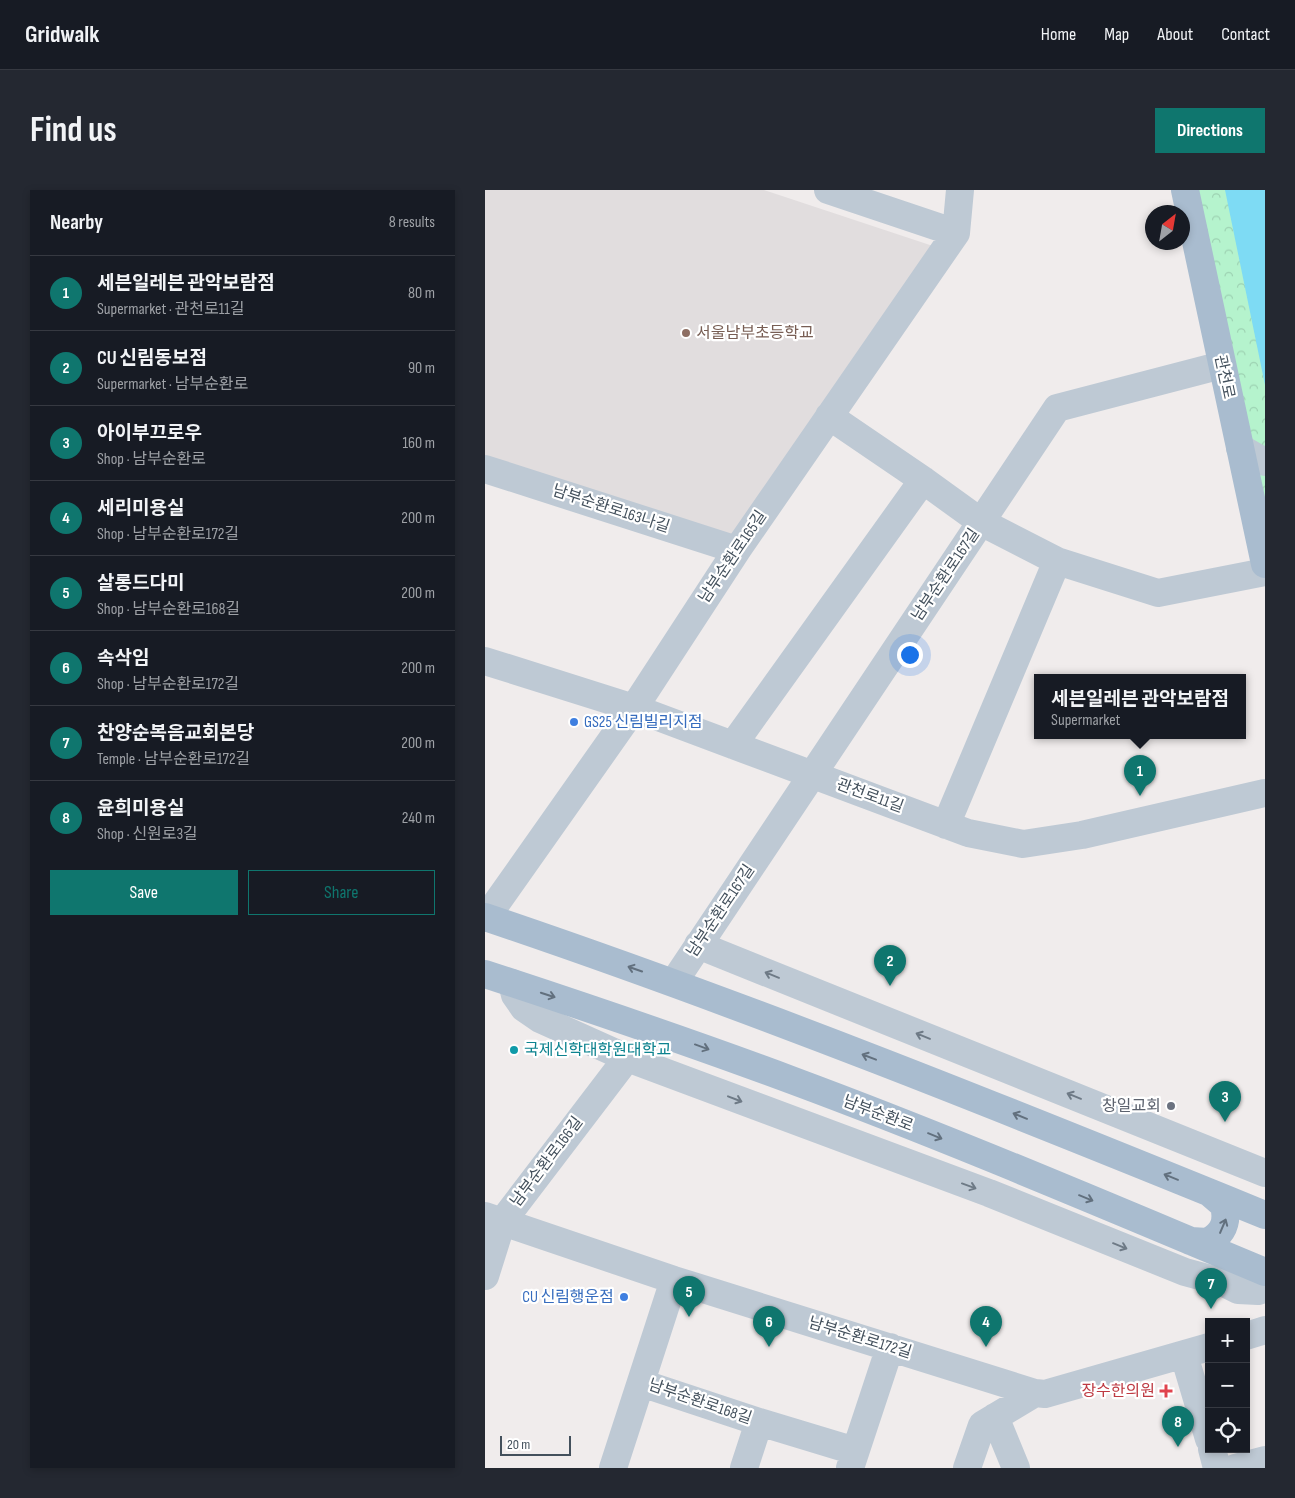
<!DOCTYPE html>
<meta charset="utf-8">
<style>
body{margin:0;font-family:"Sofia Sans Condensed","Noto Sans KR",sans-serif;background:#242831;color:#f1f3f6}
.controls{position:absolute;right:15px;bottom:15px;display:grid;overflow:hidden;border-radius:0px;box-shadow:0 2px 8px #0003}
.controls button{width:45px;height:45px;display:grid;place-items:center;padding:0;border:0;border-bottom:1px solid #363941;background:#171b24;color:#f1f3f6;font:25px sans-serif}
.compass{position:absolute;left:660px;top:15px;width:45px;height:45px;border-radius:50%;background:#171b24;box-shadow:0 2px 8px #0003;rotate:31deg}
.scale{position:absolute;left:15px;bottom:12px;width:71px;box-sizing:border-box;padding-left:5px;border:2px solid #43505c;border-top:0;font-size:14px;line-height:18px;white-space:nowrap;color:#43505c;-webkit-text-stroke:4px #fff;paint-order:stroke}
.you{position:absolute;left:424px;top:464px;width:18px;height:18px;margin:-12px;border:4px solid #fff;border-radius:50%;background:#1a73e8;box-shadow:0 0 0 8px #1a73e833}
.badge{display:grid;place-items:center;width:32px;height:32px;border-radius:50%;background:#0f766e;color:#fff;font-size:16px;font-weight:700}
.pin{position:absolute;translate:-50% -41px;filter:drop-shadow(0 1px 2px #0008)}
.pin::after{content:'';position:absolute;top:26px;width:18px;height:15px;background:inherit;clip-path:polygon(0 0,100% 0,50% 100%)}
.popup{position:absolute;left:549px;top:484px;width:212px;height:65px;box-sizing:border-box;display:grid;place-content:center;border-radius:0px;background:#171b24;filter:drop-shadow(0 1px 4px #0005);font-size:16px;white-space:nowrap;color:#9ea1a6}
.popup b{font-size:19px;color:#f1f3f6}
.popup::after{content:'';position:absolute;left:50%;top:100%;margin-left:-10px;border:10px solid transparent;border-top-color:#171b24}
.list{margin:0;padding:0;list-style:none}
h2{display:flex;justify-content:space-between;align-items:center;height:65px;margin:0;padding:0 20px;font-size:21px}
h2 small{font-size:16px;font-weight:400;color:#9ea1a6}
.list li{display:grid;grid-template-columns:32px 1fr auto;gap:15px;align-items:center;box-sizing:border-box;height:75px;padding:0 20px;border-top:1px solid #363941}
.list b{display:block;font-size:19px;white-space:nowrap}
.list p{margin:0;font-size:16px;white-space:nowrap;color:#9ea1a6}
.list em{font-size:16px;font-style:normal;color:#9ea1a6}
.actions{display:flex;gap:10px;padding:15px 20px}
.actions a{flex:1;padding:11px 0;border:1px solid #0f766e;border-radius:0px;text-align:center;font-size:18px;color:#0f766e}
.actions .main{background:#0f766e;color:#fff}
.icon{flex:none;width:28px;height:28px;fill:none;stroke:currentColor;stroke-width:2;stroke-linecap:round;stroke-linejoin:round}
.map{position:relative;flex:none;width:780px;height:1278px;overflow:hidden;border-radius:0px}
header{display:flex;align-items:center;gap:30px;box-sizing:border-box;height:70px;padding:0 25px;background:#171b24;border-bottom:1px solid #363941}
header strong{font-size:24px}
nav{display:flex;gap:28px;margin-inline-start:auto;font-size:18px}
.intro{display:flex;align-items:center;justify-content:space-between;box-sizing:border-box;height:120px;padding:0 30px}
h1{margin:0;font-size:35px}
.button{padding:12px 22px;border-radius:0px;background:#0f766e;color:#fff;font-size:18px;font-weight:700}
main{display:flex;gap:30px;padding:0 30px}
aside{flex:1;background:#171b24;border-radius:0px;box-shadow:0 2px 8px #0003}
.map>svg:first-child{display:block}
.education{fill:#e1ddde}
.forest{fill:url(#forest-crowns)}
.water{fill:#7edbf4}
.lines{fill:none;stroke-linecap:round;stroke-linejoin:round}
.minor{stroke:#bec9d4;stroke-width:28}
.major{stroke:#a9bccf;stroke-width:28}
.oneway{stroke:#62707e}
.oneway2{stroke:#6e7a86}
.education-dot{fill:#8d6e63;stroke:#fff;stroke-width:2}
.shop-dot{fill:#3f7fe0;stroke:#fff;stroke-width:2}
.culture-dot{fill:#0f9aa8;stroke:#fff;stroke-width:2}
.worship-dot{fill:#6b7280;stroke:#fff;stroke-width:2}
.health-dot{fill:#e0444e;stroke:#fff;stroke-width:2}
.labels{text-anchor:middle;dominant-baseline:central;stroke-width:4.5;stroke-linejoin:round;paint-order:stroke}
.education-label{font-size:16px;fill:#785e54;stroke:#fff;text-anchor:start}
.street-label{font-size:16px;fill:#43505c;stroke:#fff}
.shop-label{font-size:16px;fill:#366cbe;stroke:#fff;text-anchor:start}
.culture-label{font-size:16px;fill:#0d838f;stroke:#fff;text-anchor:start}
.worship-label{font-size:16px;fill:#5b616d;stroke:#fff;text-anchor:end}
.health-label{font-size:16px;fill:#be3a42;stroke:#fff;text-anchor:end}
</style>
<header>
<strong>Gridwalk</strong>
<nav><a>Home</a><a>Map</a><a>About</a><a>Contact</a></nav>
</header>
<div class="intro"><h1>Find us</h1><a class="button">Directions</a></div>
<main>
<aside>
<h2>Nearby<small>8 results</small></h2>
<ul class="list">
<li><span class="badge">1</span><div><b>세븐일레븐 관악보람점</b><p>Supermarket · 관천로11길</p></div><em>80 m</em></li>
<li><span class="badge">2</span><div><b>CU 신림동보점</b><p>Supermarket · 남부순환로</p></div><em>90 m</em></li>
<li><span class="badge">3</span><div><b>아이부끄로우</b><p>Shop · 남부순환로</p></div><em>160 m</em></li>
<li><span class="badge">4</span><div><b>세리미용실</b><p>Shop · 남부순환로172길</p></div><em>200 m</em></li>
<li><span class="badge">5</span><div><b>살롱드다미</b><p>Shop · 남부순환로168길</p></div><em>200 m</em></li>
<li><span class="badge">6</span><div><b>속삭임</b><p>Shop · 남부순환로172길</p></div><em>200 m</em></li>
<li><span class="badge">7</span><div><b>찬양순복음교회본당</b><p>Temple · 남부순환로172길</p></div><em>200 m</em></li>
<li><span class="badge">8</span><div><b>윤희미용실</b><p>Shop · 신원로3길</p></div><em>240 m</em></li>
</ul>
<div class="actions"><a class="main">Save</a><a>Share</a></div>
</aside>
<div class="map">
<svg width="780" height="1278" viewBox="0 0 780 1278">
<defs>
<pattern id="forest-crowns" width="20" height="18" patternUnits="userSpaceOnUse" patternTransform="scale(1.25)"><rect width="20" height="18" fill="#b5f3cd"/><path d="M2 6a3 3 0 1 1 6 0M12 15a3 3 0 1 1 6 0" fill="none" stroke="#9dd2b2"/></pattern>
</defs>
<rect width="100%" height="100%" fill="#f0ecec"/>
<!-- education -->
<path class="education" d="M0 0H279L460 60 252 360 0 279Z"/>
<!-- forest -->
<path class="forest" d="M710 0H780V317Z"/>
<!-- water -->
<path class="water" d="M740 0H780V195Z"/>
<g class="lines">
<!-- minor -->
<path class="minor" d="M343 0 471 43
M755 258 780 272
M0 279 252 360
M438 290 496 332 572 371 673 403 780 382
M0 471 149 518 483 643 538 654 597 645 780 603
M248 555 438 290 344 226
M461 635 572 371
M1 728 149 518 252 360 471 43 475 0
M213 755 780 983
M189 792 572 218 737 175
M27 793 30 805 39 818 55 829 142 868 504 1003 700 1082 737 1092 753 1100 773 1101 780 1099
M0 1026 189 1090 550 1203 560 1204 724 1157
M0 1086 17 1032 142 868
M761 1146 780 1140
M699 1165 724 1249
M156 1193 274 1232 370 1261
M510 1227 531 1278
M727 1259 732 1278
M128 1278 189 1090
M259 1278 274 1232
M365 1278 405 1157
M482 1278 497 1235 550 1203
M750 1278 780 1270"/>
<!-- major -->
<path class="major" d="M700 0 780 374
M0 727C264 816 522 920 780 1025
M0 784C104 818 207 853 309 891 468 950 624 1017 780 1082
M705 1051 723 1052C739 1043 743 1032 739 1015L725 1003"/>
</g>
<!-- one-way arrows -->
<defs><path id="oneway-shaft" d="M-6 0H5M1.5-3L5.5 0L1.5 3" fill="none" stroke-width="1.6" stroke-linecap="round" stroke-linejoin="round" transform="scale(1.25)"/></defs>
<g class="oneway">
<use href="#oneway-shaft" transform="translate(150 779) rotate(-161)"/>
<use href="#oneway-shaft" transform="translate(63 805) rotate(18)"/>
<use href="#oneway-shaft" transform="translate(217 857) rotate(20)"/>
<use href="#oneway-shaft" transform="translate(384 867) rotate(-159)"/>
<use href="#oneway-shaft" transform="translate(535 926) rotate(-158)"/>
<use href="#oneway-shaft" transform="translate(450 946) rotate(22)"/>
<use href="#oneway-shaft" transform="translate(686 987) rotate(-158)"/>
<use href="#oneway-shaft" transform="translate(601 1008) rotate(22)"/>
<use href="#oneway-shaft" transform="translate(738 1036) rotate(-67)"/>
</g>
<g class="oneway2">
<use href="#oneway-shaft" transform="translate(287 785) rotate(-158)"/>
<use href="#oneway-shaft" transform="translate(438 846) rotate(-158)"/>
<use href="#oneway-shaft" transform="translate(589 906) rotate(-158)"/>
<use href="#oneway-shaft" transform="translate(250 909) rotate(21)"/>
<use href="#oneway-shaft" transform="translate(484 996) rotate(20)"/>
<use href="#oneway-shaft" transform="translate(635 1056) rotate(22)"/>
</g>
<!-- markers -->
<circle class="education-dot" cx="201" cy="143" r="5"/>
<g class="shop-dot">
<circle cx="89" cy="532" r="5"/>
<circle cx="139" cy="1107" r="5"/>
</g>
<circle class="culture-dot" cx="29" cy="860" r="5"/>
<circle class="worship-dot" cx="686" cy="916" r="5"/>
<path class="health-dot" d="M678.5 1193.5h5v5h5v5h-5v5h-5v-5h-5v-5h5z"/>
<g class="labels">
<!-- education labels -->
<g class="education-label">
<text x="211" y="143">서울남부초등학교</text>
</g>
<!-- street labels -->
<g class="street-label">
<text transform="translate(739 187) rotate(78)">관천로</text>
<text transform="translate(126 319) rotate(18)">남부순환로163나길</text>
<text transform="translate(248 367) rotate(-56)">남부순환로165길</text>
<text transform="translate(461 385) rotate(-56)">남부순환로167길</text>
<text transform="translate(385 606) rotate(20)">관천로11길</text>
<text transform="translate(236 721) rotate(-56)">남부순환로167길</text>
<text transform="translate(393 924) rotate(21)">남부순환로</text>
<text transform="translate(62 972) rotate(-53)">남부순환로166길</text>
<text transform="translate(375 1148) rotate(17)">남부순환로172길</text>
<text transform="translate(215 1212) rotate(19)">남부순환로168길</text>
</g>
<!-- shop labels -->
<g class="shop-label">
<text x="99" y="532">GS25 신림빌리지점</text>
<text x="129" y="1107" text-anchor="end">CU 신림행운점</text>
</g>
<!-- culture labels -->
<g class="culture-label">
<text x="39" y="860">국제신학대학원대학교</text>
</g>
<!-- worship labels -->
<g class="worship-label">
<text x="676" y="916">창일교회</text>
</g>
<!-- health labels -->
<g class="health-label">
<text x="670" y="1201">장수한의원</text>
</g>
</g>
</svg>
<div class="controls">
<button>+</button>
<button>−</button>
<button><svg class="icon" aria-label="locate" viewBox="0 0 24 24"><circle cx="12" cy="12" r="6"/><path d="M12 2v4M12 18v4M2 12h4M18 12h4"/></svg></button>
</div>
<svg class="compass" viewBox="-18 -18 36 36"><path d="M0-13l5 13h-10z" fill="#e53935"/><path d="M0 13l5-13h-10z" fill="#9ea1a6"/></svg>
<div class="scale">20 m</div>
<div class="you"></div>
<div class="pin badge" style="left:655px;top:606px">1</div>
<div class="popup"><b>세븐일레븐 관악보람점</b>Supermarket</div>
<div class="pin badge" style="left:405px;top:796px">2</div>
<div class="pin badge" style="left:740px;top:932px">3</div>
<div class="pin badge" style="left:501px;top:1157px">4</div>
<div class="pin badge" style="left:204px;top:1127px">5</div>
<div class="pin badge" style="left:284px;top:1157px">6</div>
<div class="pin badge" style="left:726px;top:1119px">7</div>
<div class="pin badge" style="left:693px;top:1257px">8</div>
</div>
</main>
